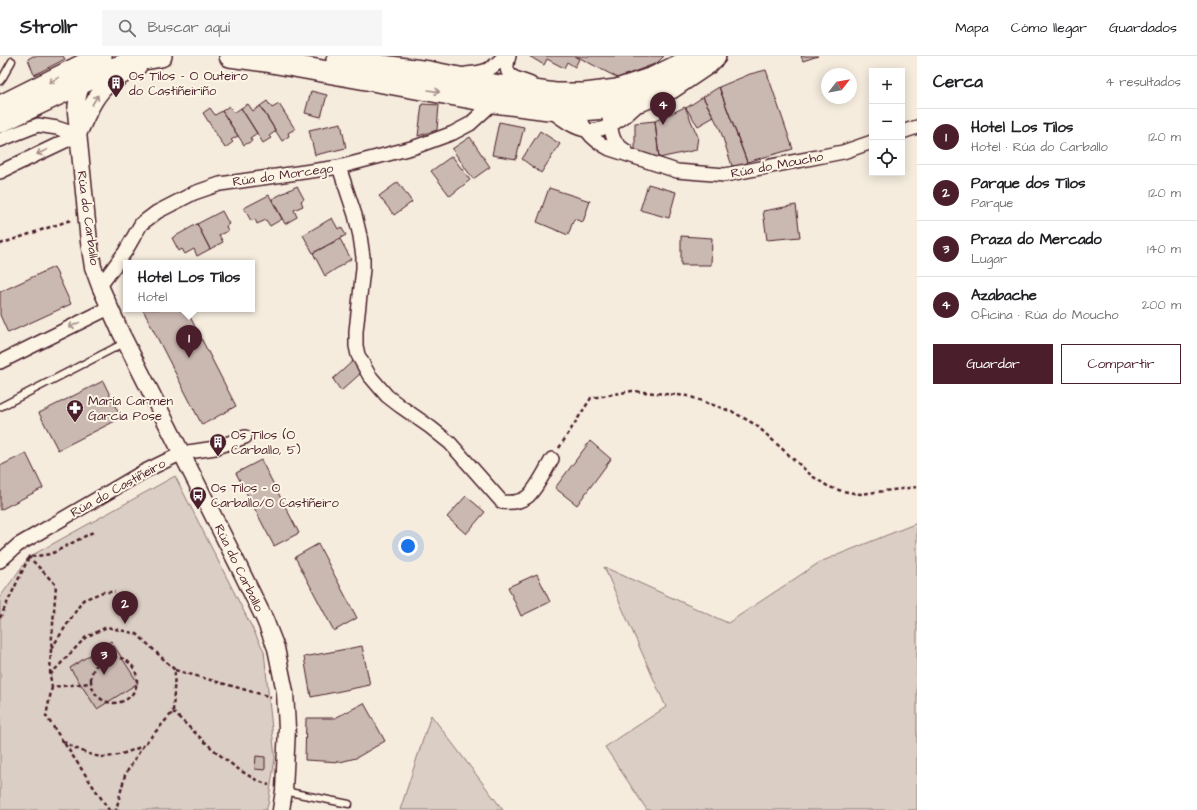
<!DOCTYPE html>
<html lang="es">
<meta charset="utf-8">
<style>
body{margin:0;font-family:"Architects Daughter",sans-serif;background:#f6f6f6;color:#202124}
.controls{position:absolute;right:12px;top:12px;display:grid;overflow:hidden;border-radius:0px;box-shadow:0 2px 10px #0003}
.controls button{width:36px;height:36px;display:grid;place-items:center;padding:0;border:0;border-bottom:1px solid #e0e0e0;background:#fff;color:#202124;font:20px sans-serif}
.compass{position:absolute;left:821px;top:12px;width:36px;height:36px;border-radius:50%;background:#fff;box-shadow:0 2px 10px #0003;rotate:59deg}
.you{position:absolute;left:408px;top:490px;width:14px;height:14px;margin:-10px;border:3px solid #fff;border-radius:50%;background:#1a73e8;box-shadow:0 0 0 6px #1a73e833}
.badge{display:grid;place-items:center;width:26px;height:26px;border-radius:50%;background:#4a1f2b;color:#fff;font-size:13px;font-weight:700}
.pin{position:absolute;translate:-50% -33px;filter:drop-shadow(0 1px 2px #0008)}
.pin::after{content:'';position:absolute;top:21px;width:14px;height:12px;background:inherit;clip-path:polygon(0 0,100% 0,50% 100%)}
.popup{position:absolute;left:123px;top:204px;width:132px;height:52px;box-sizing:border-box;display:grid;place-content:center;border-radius:0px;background:#fff;filter:drop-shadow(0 1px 3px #0005);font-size:13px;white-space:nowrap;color:#757577}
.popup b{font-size:15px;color:#202124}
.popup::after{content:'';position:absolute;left:50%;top:100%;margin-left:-8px;border:8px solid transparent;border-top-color:#fff}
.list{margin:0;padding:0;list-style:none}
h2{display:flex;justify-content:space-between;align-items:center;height:52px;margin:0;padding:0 16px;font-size:17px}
h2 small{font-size:13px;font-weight:400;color:#757577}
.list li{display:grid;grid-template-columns:26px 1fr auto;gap:12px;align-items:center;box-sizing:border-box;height:56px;padding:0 16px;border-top:1px solid #e0e0e0}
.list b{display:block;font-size:15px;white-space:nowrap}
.list p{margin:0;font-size:13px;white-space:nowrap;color:#757577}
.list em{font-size:13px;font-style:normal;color:#757577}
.actions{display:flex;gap:8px;padding:12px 16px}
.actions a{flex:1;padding:9px 0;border:1px solid #4a1f2b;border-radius:0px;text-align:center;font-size:14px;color:#4a1f2b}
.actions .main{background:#4a1f2b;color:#fff}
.icon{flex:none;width:22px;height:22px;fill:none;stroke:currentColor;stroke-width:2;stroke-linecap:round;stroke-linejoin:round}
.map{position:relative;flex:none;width:917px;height:754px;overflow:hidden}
header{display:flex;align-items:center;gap:24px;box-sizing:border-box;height:56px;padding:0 20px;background:#fff;border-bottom:1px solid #e0e0e0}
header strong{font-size:19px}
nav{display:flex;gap:22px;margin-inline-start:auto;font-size:14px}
.search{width:280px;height:36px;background:#f6f6f6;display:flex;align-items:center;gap:10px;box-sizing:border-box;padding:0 14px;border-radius:0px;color:#757577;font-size:15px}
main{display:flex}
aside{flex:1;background:#fff}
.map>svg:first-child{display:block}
.green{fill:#dbcec4;stroke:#927678}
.building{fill:#cab9b1;stroke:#4a1f2b}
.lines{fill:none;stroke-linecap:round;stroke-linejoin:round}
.service-casing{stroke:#4a1f2b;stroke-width:9}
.minor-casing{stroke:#4a1f2b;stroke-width:16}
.tertiary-casing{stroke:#4a1f2b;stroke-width:19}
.primary-casing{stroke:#4a1f2b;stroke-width:24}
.path{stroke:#4a1f2b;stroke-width:2.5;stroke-dasharray:4 3;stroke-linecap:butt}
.service{stroke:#fcf5e5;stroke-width:6}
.minor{stroke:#fcf5e5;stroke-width:13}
.tertiary{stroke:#fcf5e5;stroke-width:16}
.primary{stroke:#fcf5e5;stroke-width:21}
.oneway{stroke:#a38a88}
.labels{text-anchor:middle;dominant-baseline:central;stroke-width:4;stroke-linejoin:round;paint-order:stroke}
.poi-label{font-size:13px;fill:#4a1f2b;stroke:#fcf5e5;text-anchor:start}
.street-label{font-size:13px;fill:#4a1f2b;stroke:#fcf5e5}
</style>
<header>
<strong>Strollr</strong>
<div class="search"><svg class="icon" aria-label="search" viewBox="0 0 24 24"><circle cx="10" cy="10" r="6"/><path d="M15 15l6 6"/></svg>Buscar aquí</div>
<nav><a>Mapa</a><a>Cómo llegar</a><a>Guardados</a></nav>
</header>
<main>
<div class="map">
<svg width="917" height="754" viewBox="0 0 917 754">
<rect width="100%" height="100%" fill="#f5ecde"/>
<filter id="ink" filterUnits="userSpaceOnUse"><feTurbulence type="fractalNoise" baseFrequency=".025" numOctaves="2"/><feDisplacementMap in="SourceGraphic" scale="8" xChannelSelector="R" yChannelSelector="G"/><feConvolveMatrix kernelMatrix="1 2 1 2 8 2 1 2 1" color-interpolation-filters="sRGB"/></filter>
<g filter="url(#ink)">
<!-- green -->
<path class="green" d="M175 420 264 595 275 702 268 749 266 754H0V541L29 501Z
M917 467V754H647L605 691 666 651 604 511 728 567 820 506Z
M431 659 503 754H400Z"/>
<!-- building -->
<path class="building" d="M33 0H63L65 3 34 19 28 3Z
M529 0H574L579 3 575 11 567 6 564 12 547 3 544 9Z
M576 0H664L657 7 618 22Z
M801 0H818L803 5Z
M766 14 793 93 747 106 719 31 750 18Z
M719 31 747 106 748 109 732 110 720 73 703 41Z
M311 35 327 39 321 61 305 57Z
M703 41 714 61 698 70 686 52Z
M267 45 272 52 279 48 295 73 288 77 289 80 282 85 260 50Z
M248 48 253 55 260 50 276 75 269 80 271 82 263 87 241 52Z
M422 48 439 49 437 74 418 80Z
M229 50 234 57 241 52 257 77 250 82 252 85 244 89 222 55Z
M685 51 698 81 696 94 659 102 655 65Z
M210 52 215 59 222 55 238 80 231 84 233 86 225 92 203 57Z
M655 65 659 102 635 94V67Z
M499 66 524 71 516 103 492 99Z
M341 67 346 92 315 99 309 74Z
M540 75 560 88 541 117 522 103Z
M470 81 490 111 473 123 452 93Z
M452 100 470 124 450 140 431 115Z
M398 126 412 146 394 159 379 140Z
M648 128 676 136 669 162 640 154Z
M297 130 304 143 301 145 303 150 294 154 297 161 285 168 272 143Z
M549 132 590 145 583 166 574 163 568 179 537 166Z
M269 139 282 163 270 170 266 164 257 168 255 163 251 165 244 152Z
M796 149 800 181 767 184 763 155Z
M222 155 229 168 226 170 228 175 219 179 223 186 210 193 197 168Z
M332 162 338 173 341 171 346 179 313 197 303 179Z
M197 168 210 193 197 200 194 193 185 198 182 193 179 195 172 182Z
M681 180 712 182 711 209H681Z
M340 183 351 203 325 220 313 197Z
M54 211 71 248 8 277 0 259V236Z
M145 253H186L236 350 202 369 143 254Z
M354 304 360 318 341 335 333 323Z
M103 325 121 362 58 394 39 357Z
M590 385 611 403 577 449 555 432Z
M26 397 43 432 0 454V410Z
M261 404 299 477 274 490 236 417Z
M466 440 485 456 466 478 447 461Z
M318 488 357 562 334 575 295 501Z
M537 518 550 546 521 560 508 531Z
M111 585 138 627 97 653 70 612Z
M362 590 370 629 311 641 304 601Z
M364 647 385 685 356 702 340 706 305 704 306 662H335Z
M256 700 265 701V714L255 713Z"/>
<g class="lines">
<!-- service casing -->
<g class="service-casing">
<path id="service" d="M0 25 3 21 12 5
M0 351 126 286
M284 735 349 748"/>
</g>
<!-- minor casing -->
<g class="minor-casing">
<path id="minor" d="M509 0C502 22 514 21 531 28
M466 18C485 16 491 15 504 0
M582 48C575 68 593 85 610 93L677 115 725 119 843 96 872 86
M551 55C561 62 573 72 586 74 604 78 628 59 639 47
M609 62C613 80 610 84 626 95
M902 76 917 71
M0 84 38 69 57 72 78 79
M339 111 355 159 360 180 363 201V213L356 275V290L358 299 369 319 387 340 400 350 430 371 450 387 502 446C511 447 520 446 527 441 536 434 546 413 552 403
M0 116 78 79
M100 230 125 196 141 168 157 156 194 137 220 128 339 111 415 91 453 77 470 68 494 46
M0 306 109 252
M0 505 18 489 143 416 182 397 215 392 245 381"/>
</g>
<!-- tertiary casing -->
<g class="tertiary-casing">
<path id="tertiary" d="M87 22C78 32 77 43 76 56L89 186 93 211 100 230 121 277 239 511 265 564 276 592 285 636 287 672 284 735 281 754
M78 78C87 60 94 39 110 27 119 21 129 16 138 11"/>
</g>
<!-- primary casing -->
<g class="primary-casing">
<path id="primary" d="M230 0 266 5 494 46 549 53 580 54 605 52 642 44 671 32 708 7 715 0
M337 4 429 16 499 30 555 38H585L617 34 653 22 684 7 694 0
M5 48 101 0
M0 66 109 14 139 4 161 0"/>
</g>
<!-- path -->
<path class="path" d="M0 188 71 164
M559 392 591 342 632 335 688 340 733 356 756 369 812 420 829 431 842 435 860 438 917 431
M28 500 56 529 51 593 83 544 103 536H115
M0 562 29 501 51 498 93 476
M51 593 50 619 52 631 91 627
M91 624a23 23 0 1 1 46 0a23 23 0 1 1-46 0Z
M175 614 271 641
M50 619 86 581 107 571 137 578 175 614 173 656 143 690
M52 631 46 660 109 754
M173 656C199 680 235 718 269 729
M63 685C71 691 93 701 103 701 117 701 130 695 143 690L125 719 116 754"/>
<!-- service -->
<use href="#service" class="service"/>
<!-- minor -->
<use href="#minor" class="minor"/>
<!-- tertiary -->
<use href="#tertiary" class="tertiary"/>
<!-- primary -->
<use href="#primary" class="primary"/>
</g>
<!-- one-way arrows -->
<defs><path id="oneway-shaft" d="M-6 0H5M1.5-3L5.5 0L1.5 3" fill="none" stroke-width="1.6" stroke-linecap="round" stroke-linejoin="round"/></defs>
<g class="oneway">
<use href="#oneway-shaft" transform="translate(54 24) rotate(153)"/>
<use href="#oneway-shaft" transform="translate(434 35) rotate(10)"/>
<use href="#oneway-shaft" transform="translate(95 44) rotate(-59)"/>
<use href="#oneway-shaft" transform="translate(42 96) rotate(155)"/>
<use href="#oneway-shaft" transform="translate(74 269) rotate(154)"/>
</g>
</g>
<!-- icons -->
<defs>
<g id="building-pin" transform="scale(0.9)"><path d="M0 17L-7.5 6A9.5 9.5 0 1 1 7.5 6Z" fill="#4a1f2b" stroke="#fcf5e5"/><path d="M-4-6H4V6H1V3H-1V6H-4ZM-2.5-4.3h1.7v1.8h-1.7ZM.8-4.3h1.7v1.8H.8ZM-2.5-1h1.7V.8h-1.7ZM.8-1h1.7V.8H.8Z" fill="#fff"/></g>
<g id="pharmacy-pin" transform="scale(0.9)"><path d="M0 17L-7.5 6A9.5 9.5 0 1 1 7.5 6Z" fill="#4a1f2b" stroke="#fcf5e5"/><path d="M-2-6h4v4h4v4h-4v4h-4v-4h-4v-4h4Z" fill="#fff"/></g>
<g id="bus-pin" transform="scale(0.9)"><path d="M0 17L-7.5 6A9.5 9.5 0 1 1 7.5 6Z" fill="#4a1f2b" stroke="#fcf5e5"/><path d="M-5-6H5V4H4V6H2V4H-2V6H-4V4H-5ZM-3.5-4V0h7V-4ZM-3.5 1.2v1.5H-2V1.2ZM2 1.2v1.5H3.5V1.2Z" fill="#fff"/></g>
</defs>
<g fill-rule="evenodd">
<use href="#building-pin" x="116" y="27"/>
<use href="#pharmacy-pin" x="75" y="352"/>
<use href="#building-pin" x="218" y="386"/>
<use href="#bus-pin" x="198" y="439"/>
</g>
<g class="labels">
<!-- poi labels -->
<g class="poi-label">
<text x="129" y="20">Os Tilos - O Outeiro<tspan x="129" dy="15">do Castiñeiriño</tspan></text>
<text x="88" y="345">María Carmen<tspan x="88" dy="15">García Pose</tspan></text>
<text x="231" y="379">Os Tilos (O<tspan x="231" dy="15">Carballo, 5)</tspan></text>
<text x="211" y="432">Os Tilos - O<tspan x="211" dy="15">Carballo/O Castiñeiro</tspan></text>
</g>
<!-- street labels -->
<g class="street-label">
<text transform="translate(777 109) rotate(-11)">Rúa do Moucho</text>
<text transform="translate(283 119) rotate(-8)">Rúa do Morcego</text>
<text transform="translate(88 162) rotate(82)">Rúa do Carballo</text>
<text transform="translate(118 432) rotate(-29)">Rúa do Castiñeiro</text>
<text transform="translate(239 512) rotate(64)">Rúa do Carballo</text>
</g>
</g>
</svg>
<div class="controls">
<button>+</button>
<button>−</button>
<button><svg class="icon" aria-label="locate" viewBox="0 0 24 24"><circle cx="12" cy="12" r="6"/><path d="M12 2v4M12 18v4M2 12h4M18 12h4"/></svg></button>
</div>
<svg class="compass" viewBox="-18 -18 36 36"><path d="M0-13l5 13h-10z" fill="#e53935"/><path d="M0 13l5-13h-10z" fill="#757577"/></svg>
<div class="you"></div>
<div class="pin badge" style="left:189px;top:302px">1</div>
<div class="popup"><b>Hotel Los Tilos</b>Hotel</div>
<div class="pin badge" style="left:125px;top:568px">2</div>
<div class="pin badge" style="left:104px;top:619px">3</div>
<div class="pin badge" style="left:663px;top:69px">4</div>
</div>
<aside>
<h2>Cerca<small>4 resultados</small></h2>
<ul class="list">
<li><span class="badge">1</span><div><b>Hotel Los Tilos</b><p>Hotel · Rúa do Carballo</p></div><em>120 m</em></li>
<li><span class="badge">2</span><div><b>Parque dos Tilos</b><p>Parque</p></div><em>120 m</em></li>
<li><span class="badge">3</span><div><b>Praza do Mercado</b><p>Lugar</p></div><em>140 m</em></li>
<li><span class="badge">4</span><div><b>Azabache</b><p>Oficina · Rúa do Moucho</p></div><em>200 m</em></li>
</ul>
<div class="actions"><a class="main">Guardar</a><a>Compartir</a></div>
</aside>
</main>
